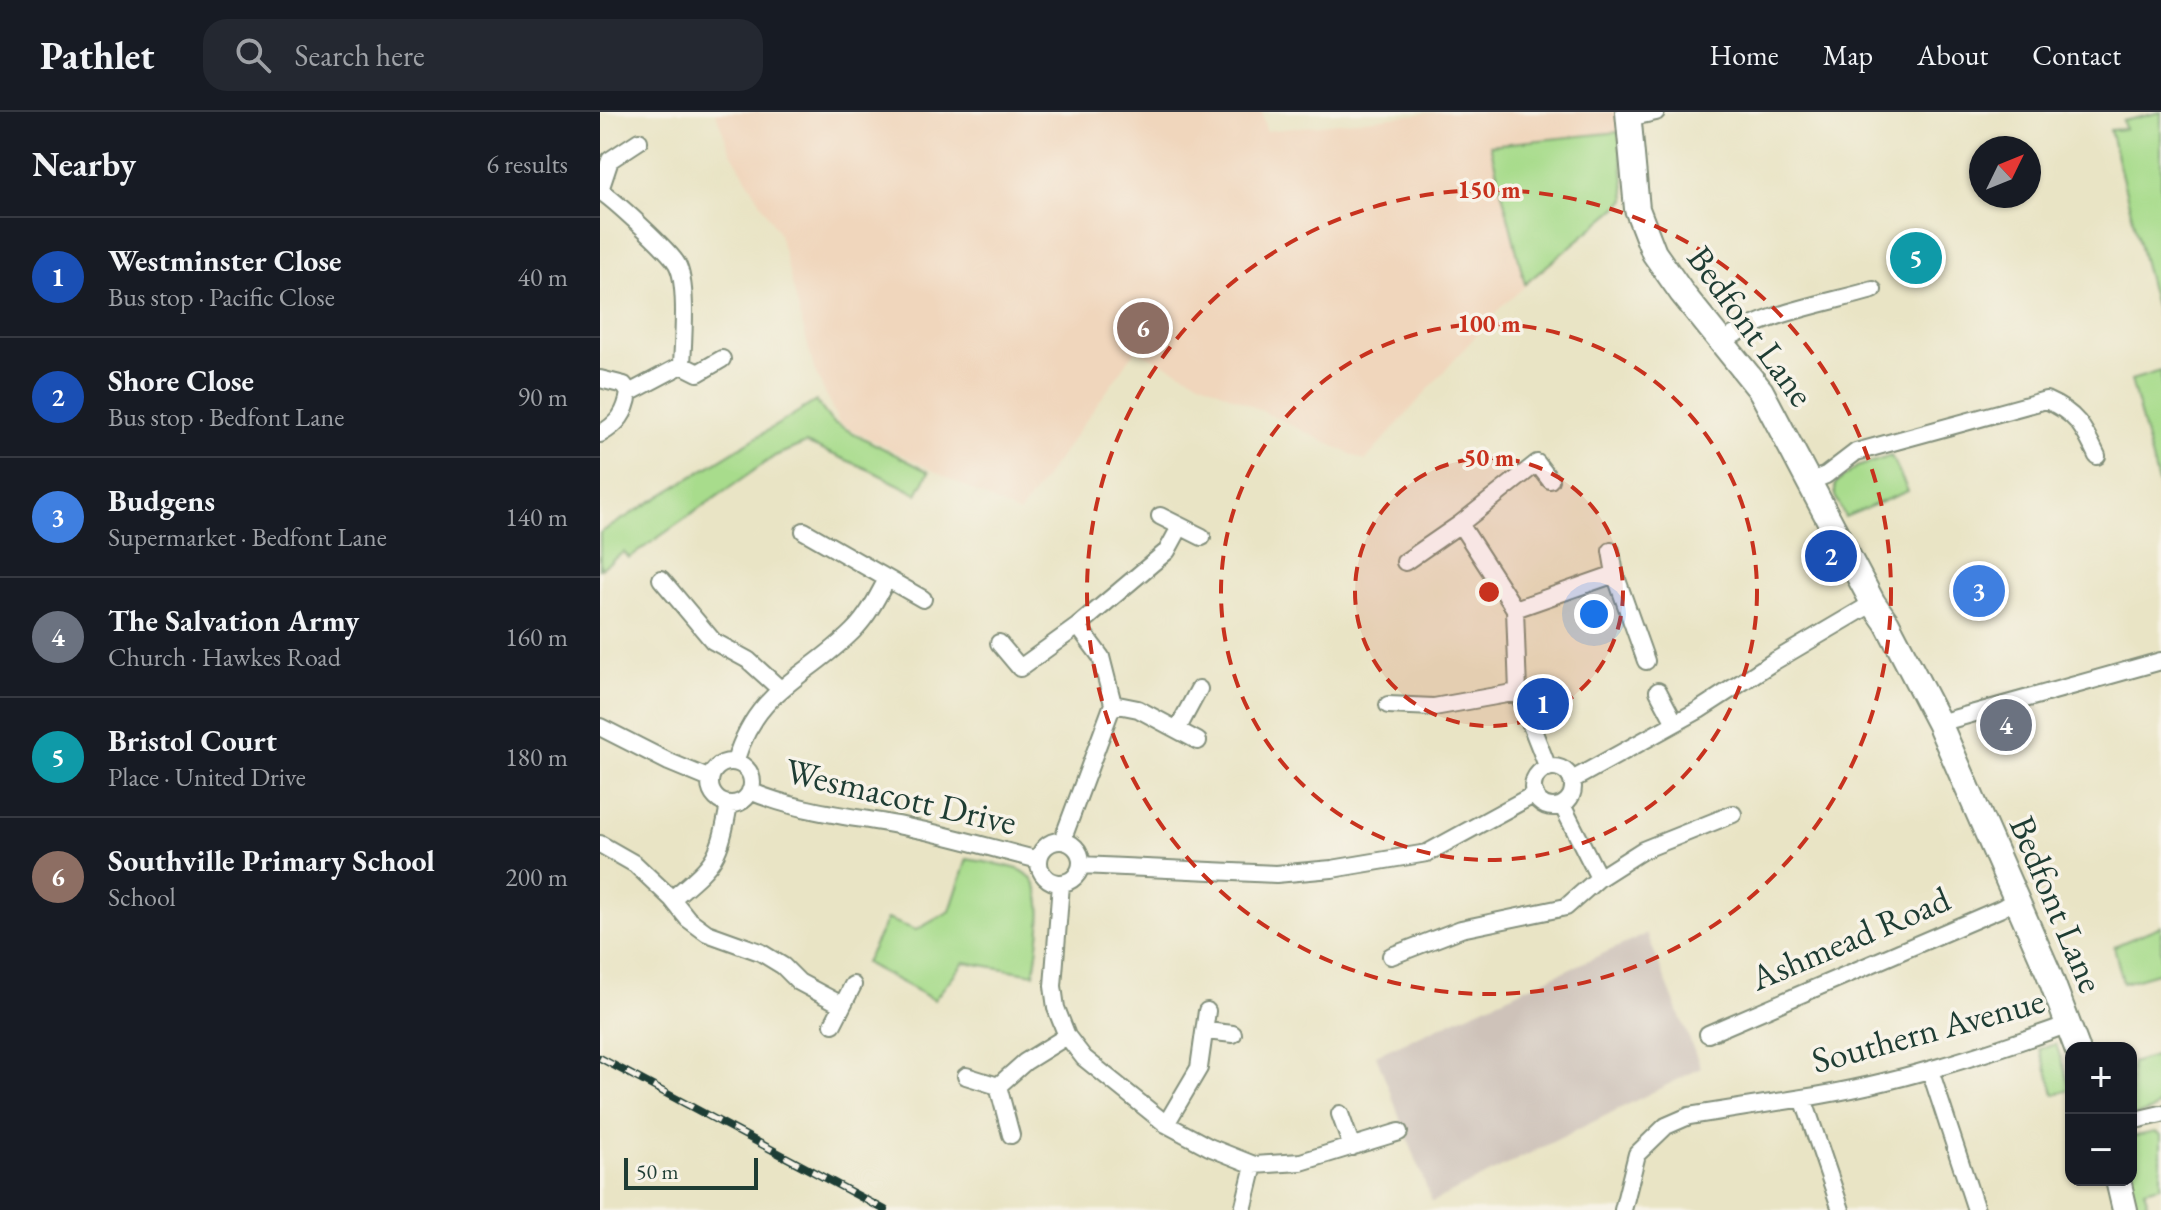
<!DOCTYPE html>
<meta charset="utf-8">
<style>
body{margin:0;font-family:"EB Garamond",serif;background:#242831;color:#f1f3f6}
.controls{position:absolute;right:24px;bottom:24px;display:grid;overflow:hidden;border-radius:16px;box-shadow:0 2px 6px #0004}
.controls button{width:72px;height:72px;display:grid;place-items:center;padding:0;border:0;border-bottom:2px solid #363941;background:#171b24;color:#f1f3f6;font:40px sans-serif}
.compass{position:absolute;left:1369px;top:24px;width:72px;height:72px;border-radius:50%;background:#171b24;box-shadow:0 2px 6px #0004;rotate:47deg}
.scale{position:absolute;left:24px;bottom:20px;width:134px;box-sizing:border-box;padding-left:8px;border:4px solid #1f3d34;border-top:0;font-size:22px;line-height:28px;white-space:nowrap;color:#1f3d34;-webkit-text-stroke:6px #f7f3e8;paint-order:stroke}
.you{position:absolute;left:994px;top:502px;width:28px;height:28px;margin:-20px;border:6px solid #fff;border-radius:50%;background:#1a73e8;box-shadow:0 0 0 12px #1a73e833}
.badge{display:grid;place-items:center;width:52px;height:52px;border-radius:50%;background:#c8321e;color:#fff;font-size:26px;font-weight:700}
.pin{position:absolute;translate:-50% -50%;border:4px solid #fff;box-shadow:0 2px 8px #0006}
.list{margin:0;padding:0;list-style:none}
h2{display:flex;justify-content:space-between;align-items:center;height:104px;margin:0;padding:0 32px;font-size:34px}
h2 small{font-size:26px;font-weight:400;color:#9ea1a6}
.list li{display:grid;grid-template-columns:52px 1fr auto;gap:24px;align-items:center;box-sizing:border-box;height:120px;padding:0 32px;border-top:2px solid #363941}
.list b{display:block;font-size:30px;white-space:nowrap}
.list p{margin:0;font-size:26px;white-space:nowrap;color:#9ea1a6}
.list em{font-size:26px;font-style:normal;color:#9ea1a6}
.icon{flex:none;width:44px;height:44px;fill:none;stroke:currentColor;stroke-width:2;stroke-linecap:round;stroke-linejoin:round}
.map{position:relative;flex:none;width:1561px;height:1098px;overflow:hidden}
header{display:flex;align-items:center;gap:48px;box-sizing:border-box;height:112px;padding:0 40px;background:#171b24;border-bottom:2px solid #363941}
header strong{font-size:38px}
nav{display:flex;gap:44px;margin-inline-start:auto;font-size:28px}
.search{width:560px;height:72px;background:#242831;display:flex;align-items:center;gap:20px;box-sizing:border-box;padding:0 28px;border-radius:24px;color:#9ea1a6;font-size:30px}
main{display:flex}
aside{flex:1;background:#171b24}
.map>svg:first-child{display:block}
.built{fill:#f0d6bc}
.industrial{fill:#cec2b9}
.green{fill:#a8dc8c;stroke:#648c60;stroke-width:2}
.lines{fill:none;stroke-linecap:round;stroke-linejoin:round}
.minor-casing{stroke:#84907c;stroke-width:20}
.secondary-casing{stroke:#84907c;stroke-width:28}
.minor{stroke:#fff;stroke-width:16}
.secondary{stroke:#fff;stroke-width:24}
.rail-casing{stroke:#1f3d34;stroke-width:8}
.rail{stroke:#f7f3e8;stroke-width:5;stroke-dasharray:15;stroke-linecap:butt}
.ring{fill:none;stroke:#c8321e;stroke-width:4;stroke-dasharray:14 10}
.labels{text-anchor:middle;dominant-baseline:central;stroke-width:7;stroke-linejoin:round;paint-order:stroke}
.street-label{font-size:36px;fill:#1f3d34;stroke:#f7f3e8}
.centre{fill:#c8321e;stroke:#f7f3e8;stroke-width:4}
.ring-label{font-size:24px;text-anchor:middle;font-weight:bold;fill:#c8321e;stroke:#f7f3e8;stroke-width:7;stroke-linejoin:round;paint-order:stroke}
</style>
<header>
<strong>Pathlet</strong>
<div class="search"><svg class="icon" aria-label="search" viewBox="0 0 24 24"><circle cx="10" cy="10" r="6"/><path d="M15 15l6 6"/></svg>Search here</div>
<nav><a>Home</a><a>Map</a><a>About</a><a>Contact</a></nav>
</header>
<main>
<aside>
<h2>Nearby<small>6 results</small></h2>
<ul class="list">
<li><span class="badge" style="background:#1a4fb4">1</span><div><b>Westminster Close</b><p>Bus stop · Pacific Close</p></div><em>40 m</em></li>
<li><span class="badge" style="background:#1a4fb4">2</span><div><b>Shore Close</b><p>Bus stop · Bedfont Lane</p></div><em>90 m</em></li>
<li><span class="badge" style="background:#3f7fe0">3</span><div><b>Budgens</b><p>Supermarket · Bedfont Lane</p></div><em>140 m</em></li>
<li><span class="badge" style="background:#6b7280">4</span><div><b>The Salvation Army</b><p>Church · Hawkes Road</p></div><em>160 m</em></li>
<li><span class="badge" style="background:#0f9aa8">5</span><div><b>Bristol Court</b><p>Place · United Drive</p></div><em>180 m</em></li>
<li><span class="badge" style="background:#8d6e63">6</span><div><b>Southville Primary School</b><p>School</p></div><em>200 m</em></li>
</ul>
</aside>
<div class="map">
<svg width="1561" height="1098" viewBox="0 0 1561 1098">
<rect width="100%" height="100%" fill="#f7f3e8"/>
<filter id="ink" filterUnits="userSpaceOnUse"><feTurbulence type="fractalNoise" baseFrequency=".0125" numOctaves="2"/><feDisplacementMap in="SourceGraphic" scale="16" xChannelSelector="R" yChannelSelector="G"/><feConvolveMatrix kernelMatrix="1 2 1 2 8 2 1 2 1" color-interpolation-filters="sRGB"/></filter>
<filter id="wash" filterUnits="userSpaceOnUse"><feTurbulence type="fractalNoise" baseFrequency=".006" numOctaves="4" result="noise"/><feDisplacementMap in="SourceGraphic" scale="32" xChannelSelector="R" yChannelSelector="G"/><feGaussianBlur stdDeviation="1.8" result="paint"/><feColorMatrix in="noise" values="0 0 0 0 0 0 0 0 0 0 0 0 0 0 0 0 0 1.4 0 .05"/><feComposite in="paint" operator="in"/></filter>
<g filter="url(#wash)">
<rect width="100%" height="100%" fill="#e9e4c5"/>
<!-- built -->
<path class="built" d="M115 0H662L666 19 837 0H1017L1026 88 902 194 765 349 536 238 419 402 239 311 214 257 179 122 131 40Z"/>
<!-- industrial -->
<path class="industrial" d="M1047 822 1101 956 832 1090 776 943Z"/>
<!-- green -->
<path class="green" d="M1561 0V217L1510 18 1525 17 1523 9Z
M1019 20 1026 88 925 172 890 33Z
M1561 259V382L1531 268Z
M216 289 232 310 329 360 317 382 272 359 206 331 175 344 29 446 24 440 0 457V421Z
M1291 344 1308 379 1245 405 1235 384V372L1257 355Z
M367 747C384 750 402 752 418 757 454 770 437 834 434 862L364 850 334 888 265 851 287 807 316 818 350 799Z
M1561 814V860L1523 871 1514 834Z
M1456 932 1471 977 1455 983 1440 937Z
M1561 942 1559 992 1553 998 1531 1005V951Z
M1555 1020 1561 1023V1074L1544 1078 1550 1098H1537L1528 1068H1531V1025Z"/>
</g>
<g filter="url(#ink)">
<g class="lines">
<!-- minor casing -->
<g class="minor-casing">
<path id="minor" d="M1028 6 1056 0
M0 78 10 48 39 29
M0 79C12 86 70 139 77 152 88 172 83 229 82 253L29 281 24 273 0 267
M1122 230C1165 201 1224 192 1273 178
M82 253 98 261 122 247
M0 322C18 312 26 301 29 281
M1209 370 1226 363 1256 340 1446 288C1476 301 1483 314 1497 344
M560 404 602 425
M860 412 937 351 950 368
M204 419 323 487
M1011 439 1015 462 1046 549
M805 450 860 412 915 497 918 580 948 656
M61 467 113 529 148 548 180 577
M915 497 1015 462
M478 514 567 439 580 415
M399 531 420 556 478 514 501 545 513 592 462 729
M1058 579 1075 611
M513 592 538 597 598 629
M788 593 834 595 918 580
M1339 611 1561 549
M0 615 69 650 110 667
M578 616 599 577
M135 650C157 576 204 568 253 519 268 504 277 486 287 467
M110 671a21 21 0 1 1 42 0a21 21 0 1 1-42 0Z
M933 675a20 20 0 1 1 40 0a20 20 0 1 1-40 0Z
M972 668 1099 598 1173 550 1273 491
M150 679C201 701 254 704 307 715 351 724 395 737 439 748
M129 692C119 749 115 750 72 787L88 807 107 821 160 840 183 854 199 870 242 893
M962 693 999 766
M439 750a21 21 0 1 1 42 0a21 21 0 1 1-42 0Z
M0 732 35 752 72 787
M481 753 676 762 732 757 827 741 935 682
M461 772 453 874 456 896 467 924 484 946 566 1012 609 1035 654 1053 701 1050 799 1020
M791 844 861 817 966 795 999 766 1043 738 1133 702
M233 912 253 873
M606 919 633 922
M1108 922 1402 796 1417 787
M1330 958 1376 1098
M366 964 398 974 425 950 467 924
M398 974 411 1023
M740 1002 752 1035
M1531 1009 1561 1002
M566 1012 599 956 607 899
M643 1098 654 1053
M1023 1098 1037 1042 1066 1014 1089 1004 1203 986
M1241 1098 1203 986C1294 972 1383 943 1469 912"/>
</g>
<!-- secondary casing -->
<g class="secondary-casing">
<path id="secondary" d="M1028 0 1037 97 1054 141 1082 181 1161 279 1273 491 1287 511 1339 611 1449 862 1477 936
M1518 1068 1525 1098"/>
</g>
<!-- minor -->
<use href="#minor" class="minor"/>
<!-- secondary -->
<use href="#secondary" class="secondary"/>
<!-- rail casing -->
<g class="rail-casing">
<path id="rail" d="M0 946 285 1098"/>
</g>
<!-- rail -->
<use href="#rail" class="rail"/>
</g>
</g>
<!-- distance rings -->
<circle cx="889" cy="480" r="134" fill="#c8321e" fill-opacity=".12"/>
<g class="ring">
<circle cx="889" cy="480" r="134"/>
<circle cx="889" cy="480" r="268"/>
<circle cx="889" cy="480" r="402"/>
</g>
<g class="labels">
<!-- street labels -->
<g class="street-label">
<text transform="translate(1151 214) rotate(54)">Bedfont Lane</text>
<text transform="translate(301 684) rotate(13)">Wesmacott Drive</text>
<text transform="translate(1457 792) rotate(67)">Bedfont Lane</text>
<text transform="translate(1250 826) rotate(-23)">Ashmead Road</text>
<text transform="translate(1328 918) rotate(-15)">Southern Avenue</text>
</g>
</g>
<circle cx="889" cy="480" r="12" class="centre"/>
<g class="ring-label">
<text x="889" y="86">150 m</text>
<text x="889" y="220">100 m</text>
<text x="889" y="354">50 m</text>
</g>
</svg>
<div class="controls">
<button>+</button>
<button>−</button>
</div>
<svg class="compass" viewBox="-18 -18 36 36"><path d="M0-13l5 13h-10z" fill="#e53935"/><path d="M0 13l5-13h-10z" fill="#9ea1a6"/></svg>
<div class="scale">50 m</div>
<div class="you"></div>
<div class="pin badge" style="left:943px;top:592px;background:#1a4fb4">1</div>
<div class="pin badge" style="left:1231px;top:444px;background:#1a4fb4">2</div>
<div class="pin badge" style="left:1379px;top:479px;background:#3f7fe0">3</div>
<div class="pin badge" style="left:1406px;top:613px;background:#6b7280">4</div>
<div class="pin badge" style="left:1316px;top:146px;background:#0f9aa8">5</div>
<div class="pin badge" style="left:543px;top:216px;background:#8d6e63">6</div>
</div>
</main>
